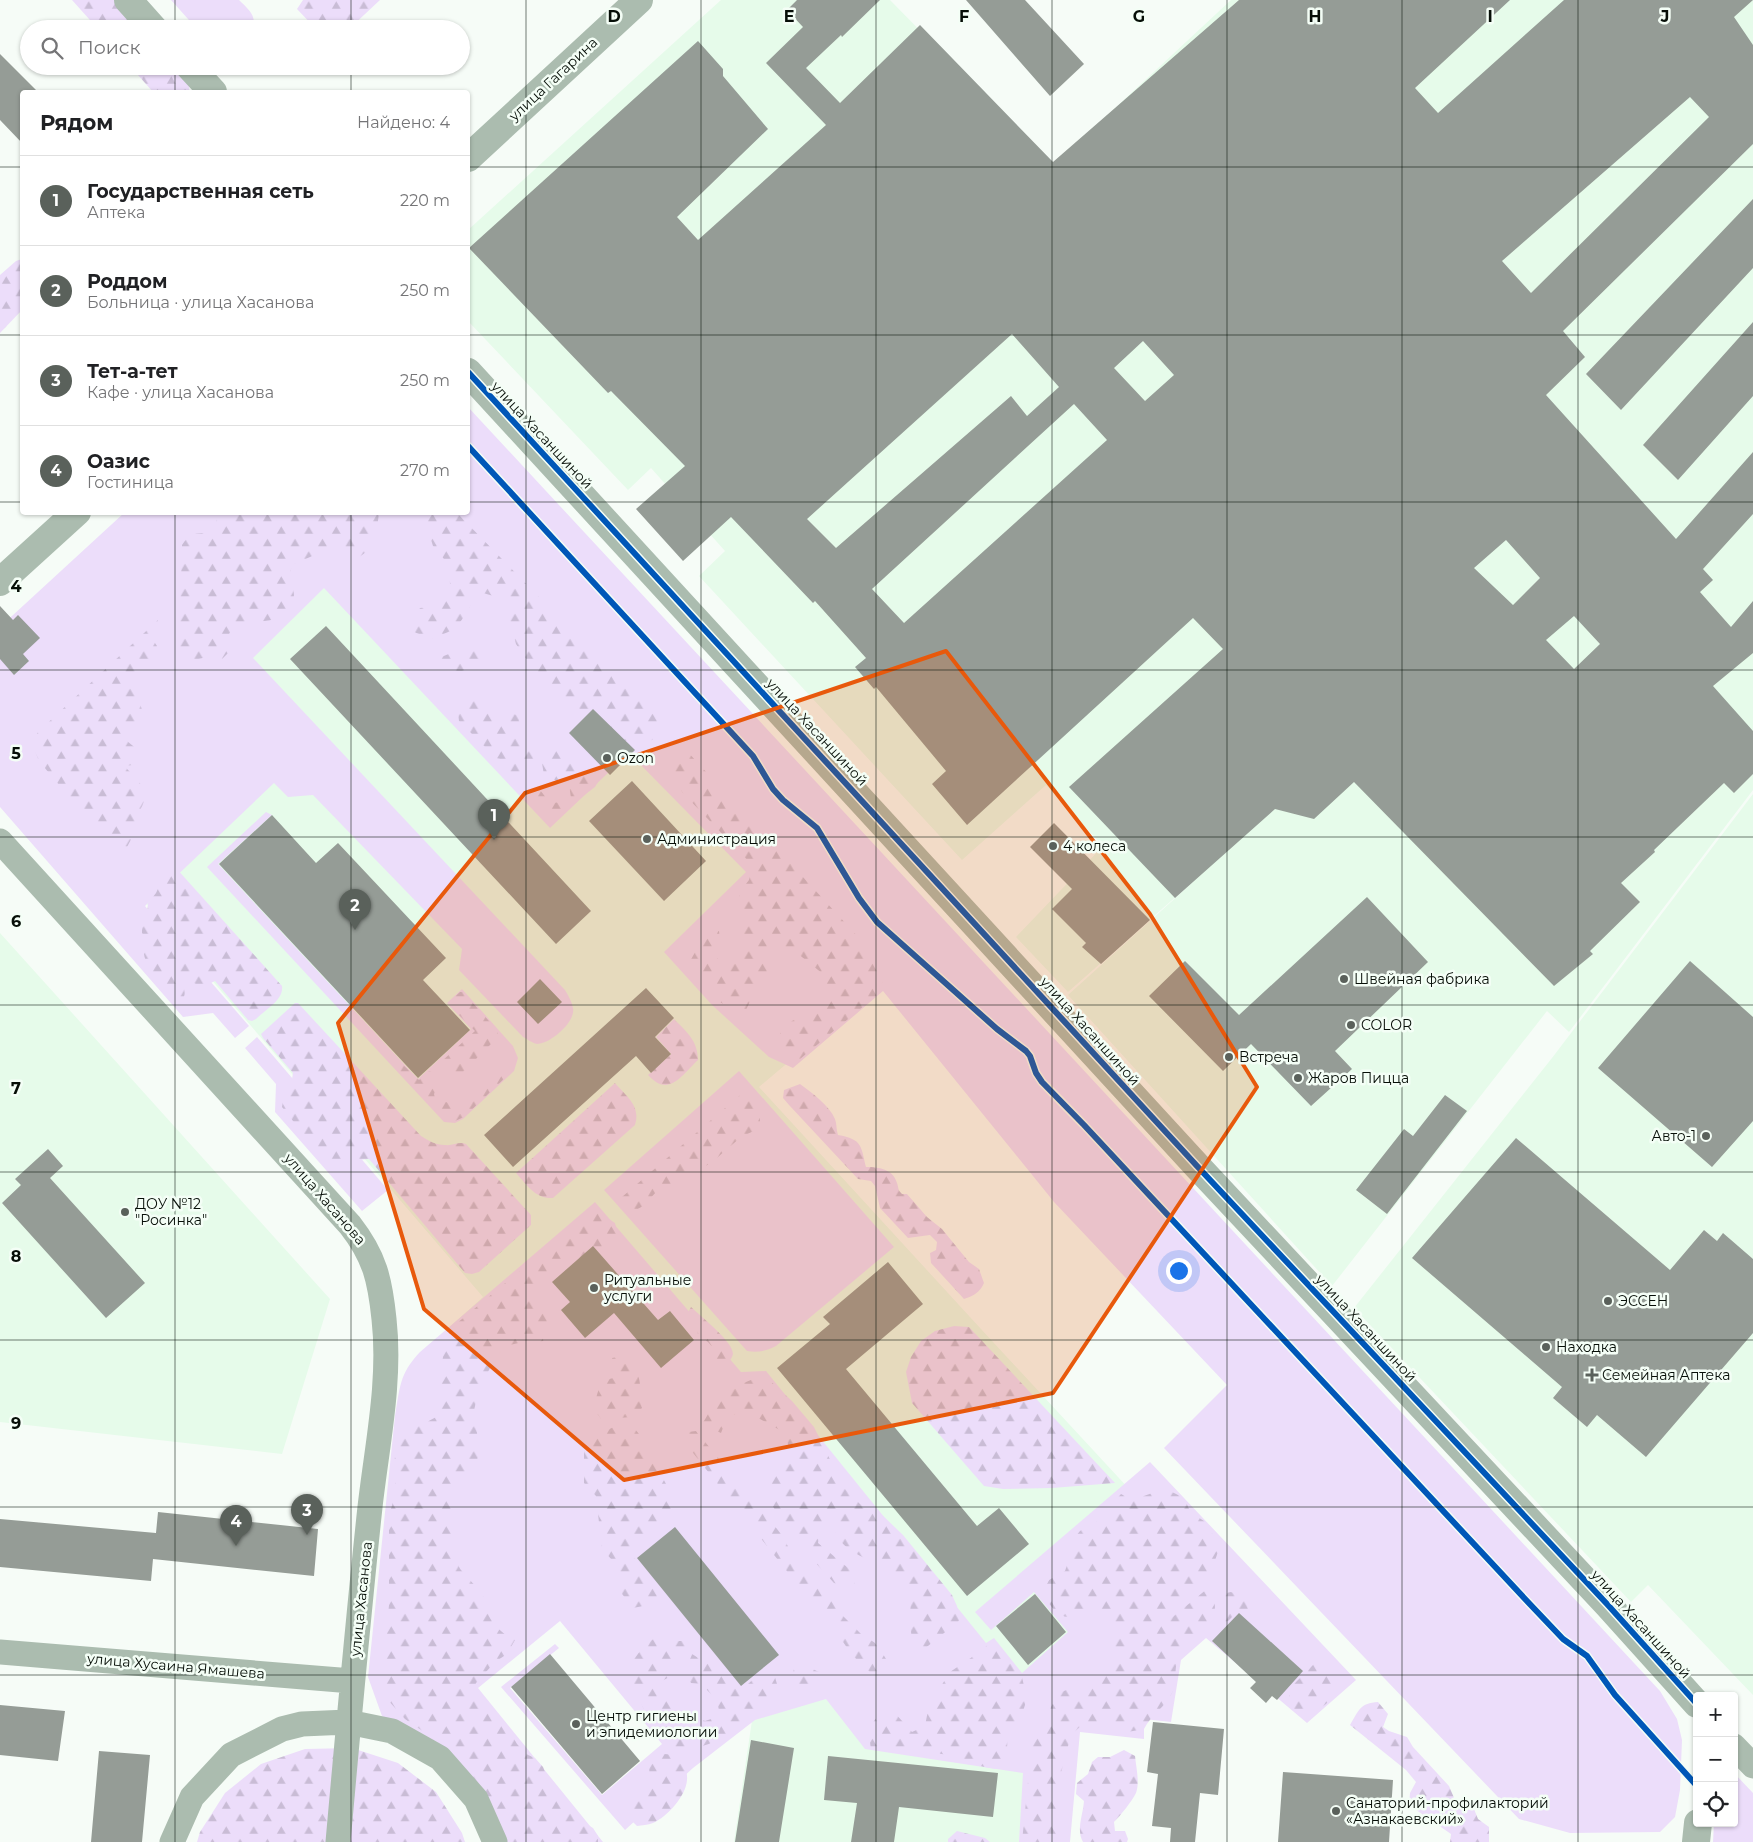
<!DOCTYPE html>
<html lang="ru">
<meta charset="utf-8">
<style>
body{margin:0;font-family:Montserrat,sans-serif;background:#f6f6f6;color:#202124}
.controls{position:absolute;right:15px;bottom:15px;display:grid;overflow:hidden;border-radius:5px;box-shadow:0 1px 4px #0004}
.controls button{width:45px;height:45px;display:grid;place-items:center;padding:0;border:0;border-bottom:1px solid #e0e0e0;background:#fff;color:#202124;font:25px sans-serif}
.you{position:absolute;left:1178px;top:1270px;width:18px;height:18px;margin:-12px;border:4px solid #fff;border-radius:50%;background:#1a73e8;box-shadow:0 0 0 8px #1a73e833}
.badge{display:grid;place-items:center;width:32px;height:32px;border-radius:50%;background:#5a615b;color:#fff;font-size:16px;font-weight:700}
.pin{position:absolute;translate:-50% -41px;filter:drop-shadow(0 1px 2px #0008)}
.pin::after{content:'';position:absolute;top:26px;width:18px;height:15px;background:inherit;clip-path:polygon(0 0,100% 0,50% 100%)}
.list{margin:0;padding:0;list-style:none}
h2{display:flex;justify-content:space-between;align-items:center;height:65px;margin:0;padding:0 20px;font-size:21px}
h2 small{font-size:16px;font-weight:400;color:#757577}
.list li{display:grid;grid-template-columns:32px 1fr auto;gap:15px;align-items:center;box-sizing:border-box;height:90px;padding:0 20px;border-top:1px solid #e0e0e0}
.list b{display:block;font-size:19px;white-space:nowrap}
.list p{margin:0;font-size:16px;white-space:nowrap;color:#757577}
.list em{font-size:16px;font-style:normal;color:#757577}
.icon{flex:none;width:28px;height:28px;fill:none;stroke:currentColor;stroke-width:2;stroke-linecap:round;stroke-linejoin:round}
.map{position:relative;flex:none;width:1753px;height:1842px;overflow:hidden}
.search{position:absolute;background:#fff;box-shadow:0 1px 4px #0004;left:20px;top:20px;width:450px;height:55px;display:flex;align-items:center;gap:12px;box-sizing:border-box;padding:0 18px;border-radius:28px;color:#757577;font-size:19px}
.panel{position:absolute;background:#fff;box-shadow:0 1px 4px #0004;left:20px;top:90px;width:450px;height:425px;border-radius:5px}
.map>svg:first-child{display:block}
.built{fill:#e6fbea}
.green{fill:#ecddfa}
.forest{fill:url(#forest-firs)}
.building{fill:#959c96;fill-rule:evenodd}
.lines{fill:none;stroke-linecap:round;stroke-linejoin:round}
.minor{stroke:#abbcaf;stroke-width:25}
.tertiary{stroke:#abbcaf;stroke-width:28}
.cycleway-casing{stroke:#f4fef6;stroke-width:9}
.cycleway{stroke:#0057b8;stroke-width:6}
.marked{fill:#e8590c;fill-opacity:0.2;stroke:#e8590c;stroke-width:4;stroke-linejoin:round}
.grid{fill:none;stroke:#060e07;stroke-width:1;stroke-opacity:0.55}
.poi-dot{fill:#5a615b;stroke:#f4fef6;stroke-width:2}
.labels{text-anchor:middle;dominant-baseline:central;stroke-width:5;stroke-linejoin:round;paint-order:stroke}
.street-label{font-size:14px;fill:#060e07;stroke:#f4fef6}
.poi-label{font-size:14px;fill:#060e07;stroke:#f4fef6;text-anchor:start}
.grid-label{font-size:16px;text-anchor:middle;font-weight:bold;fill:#060e07;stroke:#f4fef6;stroke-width:5;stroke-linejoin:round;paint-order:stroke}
</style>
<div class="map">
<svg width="1753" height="1842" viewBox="0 0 1753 1842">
<defs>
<pattern id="forest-firs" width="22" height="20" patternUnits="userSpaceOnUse" patternTransform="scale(1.25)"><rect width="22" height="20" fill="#ecddfa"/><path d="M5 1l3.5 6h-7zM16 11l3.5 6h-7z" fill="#c9bcd5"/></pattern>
</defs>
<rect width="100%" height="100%" fill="#f6fcf7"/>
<!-- built -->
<path class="built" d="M721 0H890L1053 166 1231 0H1753V790L1569 1032 1547 1011 1332 1286 1068 995 1213 864 1068 992 1016 937 1103 846 1046 785 962 860 699 576 725 551 651 468 628 490 468 321V230Z
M443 513 888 978 759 1087 981 1329 1205 1571 1030 1729 1019 1842H734L754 1707 445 1331 483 1297 26 763Z
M1753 794V1695L1648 1585 1631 1602 1354 1308 1552 1058Z
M0 933 330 1299 282 1454 0 1422Z"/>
<!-- green -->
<path class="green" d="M171 0H239C248 9 257 15 253 29H197Z
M468 407 1660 1691 1677 1719 1682 1740 1680 1790 1675 1817 1660 1832 1570 1833 1519 1819 1164 1448 1227 1385 1054 1202 883 991 793 1068 769 1057 712 1005 664 952 746 872 629 753 550 828 324 588 253 658 565 990C568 995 572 1002 573 1008 576 1022 550 1044 537 1044 532 1043 527 1039 523 1037L459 970 462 949 313 795 288 797 274 783 145 906 249 1026 235 1038 213 1013 183 1017 0 807V627L124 513 468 512Z
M266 812 272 815 218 864 418 1079 471 1029 447 1003 462 989 513 1046 518 1058 514 1071 463 1119 455 1123 444 1122 207 867Z
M257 1037 388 1190 362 1211 275 1112 276 1084 245 1048Z
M739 1071 894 1247 776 1346C766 1351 758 1353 747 1351L604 1190Z
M595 1202 741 1372 766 1371 986 1643 994 1638 1022 1673 1068 1632 1034 1592 991 1630 975 1612 1150 1462 1356 1680 1307 1723 1206 1638 1181 1660 1171 1722 1144 1719V1739L1080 1732 1070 1842H1019L1023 1773 865 1749 826 1699 755 1720 693 1768 625 1830 501 1687 555 1644 559 1648 510 1688 602 1795 662 1744 560 1621 478 1688 603 1842H502L416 1737 382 1716 368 1677 395 1416C400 1388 399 1374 420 1352Z
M1734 1773 1753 1793V1842H1713L1714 1823H1734Z"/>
<!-- forest -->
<path class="forest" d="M72 0H118L144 29H98Z
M303 0H380L349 29H316L297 9Z
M130 66H179L190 78 189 92H153Z
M22 259V310L0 333V275L16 261Z
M218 513V512L379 513C375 542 378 547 349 563L342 549H328L292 565C291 569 290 573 291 577 291 584 296 593 293 600 290 607 282 616 275 619 251 626 223 615 228 653L221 660 207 657 190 661 180 648 177 629 180 609 182 545C189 534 197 532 209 534L217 526 216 514Z
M418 513H457L665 726 661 734 650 741C635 735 629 738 617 747L582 710 563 701 539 678 516 644 504 599 483 593 472 602 466 614 455 629 432 639 414 632 412 622 420 608 440 606 450 584 449 565 433 546 425 521Z
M158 620 153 640 157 646 153 655 147 661 136 690 142 710 141 718 137 724 126 725 121 730 122 737 138 750 139 760 133 765 124 766C143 785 154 794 134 818L137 828 127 847H116L105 840 39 761C34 750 31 743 38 732Z
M463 648 483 650 482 663C464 672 461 673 441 667L439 658Z
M473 697 492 715 509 712 519 716 520 743 533 754 535 772 518 781 510 772 509 761 496 758 459 721 458 712 460 701Z
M554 747 568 750 573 760C585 763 597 766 600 779L595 787 552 820 525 793 529 787 537 786 550 803 563 802 571 798 569 784 557 781 544 775 540 751Z
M686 750 883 964C886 976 882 984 877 995L800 1059 784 1056 776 1045 782 1028 811 1008 829 997 823 974 797 953 777 944 768 963 770 982 752 997 746 1010 732 1009 720 1002 713 991 696 978 689 963 708 929 719 931 721 948 716 958 731 965 740 954 742 938 739 893 749 880 752 865 682 792 679 782 669 761Z
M170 864 176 868 282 986C284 1000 265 1010 256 1019L252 1021 248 1020 215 981C199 990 197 984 184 977L182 978C182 986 188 994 182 999 169 996 145 967 144 954L149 946V942L142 933V926L147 914 148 903 156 893 161 882 162 872 165 865Z
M460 992H463L497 1030 498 1037 459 1076H449L444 1072 442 1066V1061L475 1031 449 1005V1002Z
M295 1003H298L421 1136C429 1141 436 1145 445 1145 453 1146 459 1141 466 1144L531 1215V1225L479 1272 472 1274 465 1273 369 1159 356 1160 345 1157 339 1165 333 1166 319 1154 282 1107 283 1101C292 1096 291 1083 293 1073L263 1038 261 1034Z
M674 1019C687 1032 698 1041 698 1060 681 1076 669 1098 648 1075L671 1054 656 1037Z
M401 1063 419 1080 429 1071 432 1072 438 1085 434 1094 435 1098C456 1109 470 1099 484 1084V1078C490 1073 498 1069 505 1073L507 1076 464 1117 455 1121H444L397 1070V1067Z
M615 1083C627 1097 641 1106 635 1125L553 1198C535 1199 527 1185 516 1173Z
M800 1084C812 1093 829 1105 835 1119 837 1124 836 1129 838 1135 863 1139 861 1147 866 1167 879 1167 893 1169 897 1183 899 1188 897 1189 902 1194H907L927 1217 942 1229 969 1262 979 1269 984 1283C980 1292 974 1296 964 1299L931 1263 930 1253 936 1250 937 1242 930 1235 908 1238 880 1208 875 1186 871 1181 858 1179 789 1105 783 1098 784 1090Z
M747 1089 760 1105V1128L741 1137 711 1163 696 1171 678 1177 668 1186 659 1189 643 1206 636 1210 630 1211 623 1204 622 1197Z
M594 1209 615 1223 618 1236 605 1248 596 1250 556 1271 545 1274 529 1299 534 1305 544 1302 551 1310 552 1330 543 1341C532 1343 516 1341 506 1347 494 1353 473 1401 474 1415 475 1427 480 1441 479 1453 476 1471 458 1482 452 1499 448 1513 452 1558 461 1570 468 1579 477 1586 483 1596 485 1599 485 1603 486 1607 490 1622 501 1634 515 1640L507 1654 495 1662 476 1683 472 1694 479 1707 507 1727 517 1744 528 1755 535 1758 543 1767 547 1777 574 1817 593 1828 598 1836V1842H512L488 1804 449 1752 424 1732 405 1719 387 1699 383 1668 389 1605V1516L396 1491 394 1463 398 1439 408 1427 425 1423 438 1416 441 1373 445 1339 456 1324Z
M691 1307C700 1316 733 1341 733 1354 732 1359 726 1366 722 1370L714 1363 715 1350 708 1342 698 1336 697 1326 686 1316Z
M954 1326 969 1327 1115 1483 1052 1488 1003 1489 984 1486 912 1403 906 1372 911 1357 921 1341 935 1331Z
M623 1356 630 1370 637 1373C643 1386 638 1395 642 1408L633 1417 601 1419 594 1409C597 1395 598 1380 614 1378L615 1370 612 1358Z
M765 1376 792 1401 814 1427 844 1488 860 1504 879 1512 903 1535 952 1595 957 1606 959 1621 923 1650 912 1640C911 1632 910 1624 910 1617 910 1606 913 1596 907 1586 892 1562 855 1562 838 1538 834 1531 834 1522 833 1515L821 1523 818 1543 853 1572 855 1589 834 1583 793 1538 772 1505 769 1482C788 1466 793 1458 785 1433L744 1410 727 1418 721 1433 702 1424C707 1417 710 1409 715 1403 723 1391 751 1378 765 1376Z
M617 1425H632L642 1438 666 1484 673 1505 665 1518 652 1524C648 1540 648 1543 632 1551L639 1573 654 1587 658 1597 648 1605 633 1608 619 1590 612 1560 602 1549 596 1496 584 1483V1451L595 1437Z
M696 1431 782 1535 795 1560 810 1578 820 1580 830 1599 844 1617 862 1635 877 1644 886 1659 881 1670 873 1675 852 1655 839 1636 834 1623 820 1613 690 1449 685 1437 688 1432Z
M1163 1489C1178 1494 1186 1497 1190 1512L1204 1521 1220 1546 1212 1569 1197 1590 1118 1652 1112 1649 1110 1617 1101 1612 1089 1610C1063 1624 1057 1616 1042 1593L1049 1580 1065 1571 1071 1553 1070 1543 1080 1531 1091 1523 1100 1521 1113 1514 1114 1502 1121 1494 1133 1500Z
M1207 1589C1232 1618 1191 1634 1179 1655 1173 1667 1178 1681 1172 1693 1166 1706 1151 1715 1144 1729L1122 1733 1114 1728 1100 1724 1082 1725 1071 1735 1057 1788 1058 1802 1057 1842H1022L1033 1731 1048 1719 1051 1707 1059 1693 1076 1686H1088Z
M1231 1592C1244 1596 1251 1605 1247 1619L1239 1612H1237L1225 1624 1222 1622V1605L1226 1593Z
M656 1637 671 1641H689L671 1676 662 1681 661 1690 662 1699 671 1703 680 1714 694 1715 705 1721 720 1716 717 1700 701 1684 691 1683 685 1673 692 1654 724 1674 739 1688C740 1698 743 1710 742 1720 740 1736 699 1747 685 1752L666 1743 651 1725 634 1688V1659L644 1646Z
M993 1640 1022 1677 1024 1686 1025 1705 1018 1726 1008 1732 1007 1748 1009 1761 1003 1769C980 1769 971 1761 951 1756 924 1750 898 1746 871 1749L868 1730 876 1718 893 1711 912 1732 925 1726 929 1705 950 1672 981 1651Z
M1322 1663 1337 1680C1337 1699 1322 1709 1305 1717L1296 1711 1289 1704V1695L1293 1685 1314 1664Z
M802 1664 821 1673 815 1692 796 1696 789 1684 794 1669Z
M760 1673 774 1674 777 1684 774 1694 765 1698 758 1711 744 1719V1702L748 1684Z
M1378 1702 1388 1714 1383 1727 1389 1731 1407 1737 1413 1747 1449 1786 1455 1800 1468 1802 1474 1809 1478 1819 1489 1827V1842H1450L1451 1834 1409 1805 1410 1793 1416 1782 1406 1770 1350 1725C1359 1710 1360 1703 1378 1702Z
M352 1748 398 1763 436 1792 462 1833 465 1842H197L200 1832 225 1793 261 1764 305 1749Z
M1124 1750 1135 1756C1136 1767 1140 1782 1136 1793 1132 1801 1121 1815 1114 1822L1115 1831H1125L1128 1839 1127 1842H1083C1076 1830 1083 1815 1084 1801L1076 1794 1077 1783 1088 1774 1092 1762 1098 1757H1110Z
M664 1754 677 1755C683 1762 688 1770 687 1780 686 1796 667 1817 653 1823 648 1825 642 1825 637 1826L630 1819 626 1804 650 1782 649 1766Z
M957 1831 985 1838 990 1842H948V1839Z"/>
<!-- building -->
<path class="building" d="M797 0H880L842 37 841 35 806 68 840 103 920 25 1053 162 1239 0H1510L1415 88 1438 113 1564 0H1753L1734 17 1753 45V144L1563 331 1585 357 1546 395 1676 539 1753 452V514L1703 569 1713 580 1700 592 1731 627 1753 601V653L1713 686 1753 731V774L1734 793 1724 783 1654 850 1655 852 1621 883 1640 902 1590 951 1593 954 1554 986 1354 782 1314 819 1275 809 1175 898 1069 787 1223 649 1193 618 967 825 932 784 946 771 876 687 874 689 855 667 866 658 815 601 813 603 731 517 683 561 636 509 685 466 611 391 608 393 469 248 698 41 723 69V76L768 129 677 217 698 240 826 125 766 63 803 27 787 10ZM1690 97 1709 117 1531 293 1502 261ZM1012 334 1059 387 1027 416 1011 396 836 548 807 519ZM1143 341 1174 375 1145 401 1114 368ZM1074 404 1107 440 904 623 872 589ZM1506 540 1540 578 1513 605 1474 568ZM1574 616 1600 644 1574 669 1546 640Z
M966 0H1025L1084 64 1050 96Z
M0 54 38 92H22V143L0 120Z
M1753 199V268L1621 410 1586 374Z
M1753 322V396L1678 480 1643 445Z
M0 606 13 620 18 615 40 638 23 654 29 661 14 675 0 659Z
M326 626 591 911 556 944 290 659Z
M593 709 635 750 610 775 569 733Z
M632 781 706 861 664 901 589 821Z
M272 815 316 863 338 843 446 958 423 980 470 1030 418 1078 219 864Z
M1054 823 1150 920 1101 964 1082 947 1086 943 1052 909 1072 889 1030 847Z
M1367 897 1428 962 1335 1051 1352 1069 1311 1106 1251 1044 1223 1071 1149 996 1185 961 1239 1015Z
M1690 961 1753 1017V1121L1712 1167 1598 1068Z
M540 979 562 1002 538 1024 517 1002Z
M646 988 674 1018 655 1037 671 1054 651 1073 636 1056 513 1167 484 1135Z
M1445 1095 1467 1111 1387 1214 1356 1190 1404 1129 1413 1136Z
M1516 1138 1670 1270 1704 1230 1717 1241 1723 1233 1753 1259V1333L1646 1457 1597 1415 1587 1427 1553 1398 1562 1387 1412 1258Z
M48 1149 63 1166 50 1178 145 1283 106 1318 2 1203 21 1185 15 1179Z
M593 1246 658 1320 670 1311 694 1340 661 1368 614 1313 585 1338 561 1310 570 1302 552 1282Z
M888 1262 923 1304 846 1369 977 1526 999 1508 1029 1544 967 1596 777 1368 830 1324 823 1317Z
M158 1512 318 1529 314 1576 153 1559 151 1581 0 1567V1519L156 1533Z
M675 1527 779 1655 741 1686 637 1558Z
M1035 1594 1066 1632 1028 1665 996 1626Z
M1239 1613 1303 1671 1277 1700 1272 1696 1266 1703 1250 1688 1256 1682 1212 1641Z
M550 1654 640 1761 602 1794 511 1687Z
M0 1705 65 1711 58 1761 0 1755Z
M1153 1722 1224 1729 1218 1795 1200 1793 1195 1842H1170L1171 1828 1152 1826 1158 1774 1147 1772Z
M751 1740 794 1748 779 1842H735Z
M99 1751 150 1755 142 1842H91Z
M828 1756 998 1773 993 1817 899 1807 894 1842H851L857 1803 824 1800Z
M1283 1772 1393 1780 1389 1842H1278Z"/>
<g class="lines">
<!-- minor -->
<path class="minor" d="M0 841 350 1225C375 1257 380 1280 384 1319 391 1381 377 1445 370 1507 358 1619 348 1730 338 1842
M0 1652 352 1681
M1734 1746 1753 1766
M172 1842 192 1797 231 1755 282 1729 302 1724 348 1722 392 1731 440 1758 476 1799 495 1842"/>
<!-- tertiary -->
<path class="tertiary" d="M128 0 154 29
M189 66 213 92
M468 158 639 0
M468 372 1197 1166 1607 1604 1697 1704
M0 582 77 512
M1696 1842 1698 1823"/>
<!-- cycleway casing -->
<g class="cycleway-casing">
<path id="cycleway" d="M468 372 1197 1166 1607 1604 1697 1704
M468 446 753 756 773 789 783 800 817 828 859 898 877 922 997 1029 1026 1051 1030 1056 1036 1073 1042 1082 1084 1125 1526 1600 1563 1639 1587 1656 1615 1695 1697 1786"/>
</g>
<!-- cycleway -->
<use href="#cycleway" class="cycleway"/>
</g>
<!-- marked area -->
<path class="marked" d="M946 651 1150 914 1257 1087 1053 1393 624 1480 424 1309 338 1023 525 793Z"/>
<!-- grid -->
<path class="grid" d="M175 0V29M351 0V29M526 0V1842M701 0V1842M876 0V1842M1052 0V1842M1227 0V1842M1402 0V1842M1578 0V1842M175 66V92M351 66V92M0 167H22M468 167H1753M0 335H22M468 335H1753M0 502H22M468 502H1753M175 512V1842M351 512V1842M0 670H1753M0 837H1753M0 1005H1753M0 1172H1753M0 1340H1753M0 1507H1753M0 1675H1753"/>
<!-- markers -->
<g class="poi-dot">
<circle cx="607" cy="758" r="5"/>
<circle cx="647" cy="839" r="5"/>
<circle cx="1053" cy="846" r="5"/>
<circle cx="1344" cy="979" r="5"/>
<circle cx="1351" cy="1025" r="5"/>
<circle cx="1229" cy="1057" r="5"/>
<circle cx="1298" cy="1078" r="5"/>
<circle cx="1706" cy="1136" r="5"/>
<circle cx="125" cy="1212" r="5"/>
<circle cx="594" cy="1288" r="5"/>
<circle cx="1608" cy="1301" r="5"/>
<circle cx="1546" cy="1347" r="5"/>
<path d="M1589.5 1367.5h5v5h5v5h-5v5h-5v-5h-5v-5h5z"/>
<circle cx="576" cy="1724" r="5"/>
<circle cx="1336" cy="1811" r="5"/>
</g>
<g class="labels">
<!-- street labels -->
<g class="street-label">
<text transform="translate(553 79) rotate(-43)">улица Гагарина</text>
<text transform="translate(542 435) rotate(47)">улица Хасаншиной</text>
<text transform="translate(817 732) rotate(47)">улица Хасаншиной</text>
<text transform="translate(1090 1031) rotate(48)">улица Хасаншиной</text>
<text transform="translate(325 1199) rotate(49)">улица Хасанова</text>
<text transform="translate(1366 1328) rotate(47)">улица Хасаншиной</text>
<text transform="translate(361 1599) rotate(-84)">улица Хасанова</text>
<text transform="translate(1641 1624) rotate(48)">улица Хасаншиной</text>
<text transform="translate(176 1666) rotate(5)">улица Хусаина Ямашева</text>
</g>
<!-- poi labels -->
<g class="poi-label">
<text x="617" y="758">Ozon</text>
<text x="657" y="839">Администрация</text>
<text x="1063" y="846">4 колеса</text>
<text x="1354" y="979">Швейная фабрика</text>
<text x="1361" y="1025">COLOR</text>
<text x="1239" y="1057">Встреча</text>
<text x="1308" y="1078">Жаров Пицца</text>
<text x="1696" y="1136" text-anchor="end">Авто-1</text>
<text x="135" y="1204">ДОУ №12<tspan x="135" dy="16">"Росинка"</tspan></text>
<text x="604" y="1280">Ритуальные<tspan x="604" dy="16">услуги</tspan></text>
<text x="1618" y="1301">ЭССЕН</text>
<text x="1556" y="1347">Находка</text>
<text x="1602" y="1375">Семейная Аптека</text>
<text x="586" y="1716">Центр гигиены<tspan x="586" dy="16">и эпидемиологии</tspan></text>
<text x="1346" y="1803">Санаторий-профилакторий<tspan x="1346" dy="16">«Азнакаевский»</tspan></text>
</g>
</g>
<g class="grid-label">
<text x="614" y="22">D</text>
<text x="789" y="22">E</text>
<text x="964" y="22">F</text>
<text x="1139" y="22">G</text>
<text x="1315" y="22">H</text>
<text x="1490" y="22">I</text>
<text x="1665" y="22">J</text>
<text x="16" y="592">4</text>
<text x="16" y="759">5</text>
<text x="16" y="927">6</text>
<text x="16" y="1094">7</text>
<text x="16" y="1262">8</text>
<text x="16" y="1429">9</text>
</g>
</svg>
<div class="controls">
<button>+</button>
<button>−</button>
<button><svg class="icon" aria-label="locate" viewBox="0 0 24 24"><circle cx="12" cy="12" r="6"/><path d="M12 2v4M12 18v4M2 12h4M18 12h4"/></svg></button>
</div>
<div class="you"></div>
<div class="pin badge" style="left:494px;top:840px">1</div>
<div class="pin badge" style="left:355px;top:930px">2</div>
<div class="pin badge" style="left:307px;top:1535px">3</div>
<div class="pin badge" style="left:236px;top:1546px">4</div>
<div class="search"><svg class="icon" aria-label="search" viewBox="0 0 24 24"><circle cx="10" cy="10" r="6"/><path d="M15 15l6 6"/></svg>Поиск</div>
<section class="panel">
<h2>Рядом<small>Найдено: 4</small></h2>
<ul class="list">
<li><span class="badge">1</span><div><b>Государственная сеть</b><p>Аптека</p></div><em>220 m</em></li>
<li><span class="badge">2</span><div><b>Роддом</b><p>Больница · улица Хасанова</p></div><em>250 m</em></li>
<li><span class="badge">3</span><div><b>Тет-а-тет</b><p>Кафе · улица Хасанова</p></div><em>250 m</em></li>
<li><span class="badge">4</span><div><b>Оазис</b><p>Гостиница</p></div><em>270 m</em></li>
</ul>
</section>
</div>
